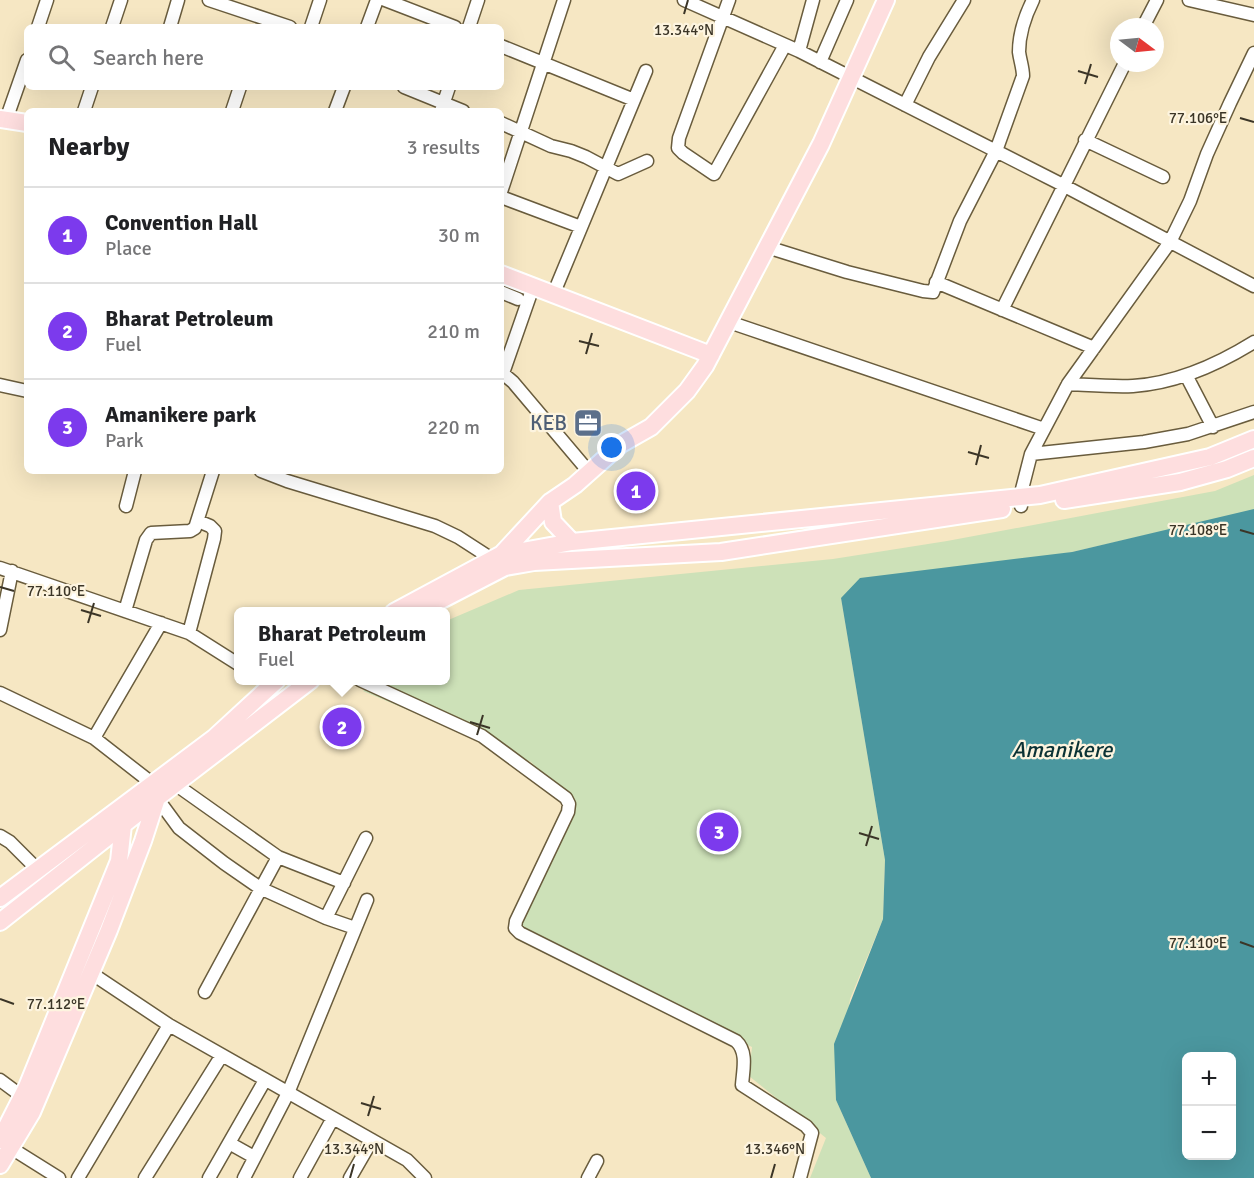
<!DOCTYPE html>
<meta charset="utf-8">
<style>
body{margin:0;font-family:Signika,sans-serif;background:#f2f2f2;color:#202124}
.controls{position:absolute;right:18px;bottom:18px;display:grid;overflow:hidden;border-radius:9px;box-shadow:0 6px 24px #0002}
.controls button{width:54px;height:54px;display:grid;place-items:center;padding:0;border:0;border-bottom:2px solid #e0e0e0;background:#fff;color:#202124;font:30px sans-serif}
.compass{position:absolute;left:1110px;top:18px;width:54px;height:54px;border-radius:50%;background:#fff;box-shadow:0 6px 24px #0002;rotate:106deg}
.you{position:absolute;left:612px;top:448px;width:21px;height:21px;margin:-15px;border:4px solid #fff;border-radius:50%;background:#1a73e8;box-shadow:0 0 0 9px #1a73e833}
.badge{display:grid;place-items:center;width:39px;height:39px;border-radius:50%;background:#7c3aed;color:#fff;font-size:20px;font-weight:700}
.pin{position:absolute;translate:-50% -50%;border:3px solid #fff;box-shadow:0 2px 6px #0006}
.popup{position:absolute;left:234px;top:607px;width:216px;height:78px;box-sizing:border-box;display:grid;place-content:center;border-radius:9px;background:#fff;filter:drop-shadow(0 2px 4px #0005);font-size:20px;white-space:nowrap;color:#757577}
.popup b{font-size:22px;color:#202124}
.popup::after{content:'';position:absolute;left:50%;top:100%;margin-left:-12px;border:12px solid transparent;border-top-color:#fff}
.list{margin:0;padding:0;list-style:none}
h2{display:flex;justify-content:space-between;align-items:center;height:78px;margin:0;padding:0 24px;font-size:26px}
h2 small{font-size:20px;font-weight:400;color:#757577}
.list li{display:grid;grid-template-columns:39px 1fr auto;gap:18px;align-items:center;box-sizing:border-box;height:96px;padding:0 24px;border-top:2px solid #e0e0e0}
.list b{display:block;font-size:22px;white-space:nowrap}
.list p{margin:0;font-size:20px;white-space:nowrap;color:#757577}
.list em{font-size:20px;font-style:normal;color:#757577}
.icon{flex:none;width:33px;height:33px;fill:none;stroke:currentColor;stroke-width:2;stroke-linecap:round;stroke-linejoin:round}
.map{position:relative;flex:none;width:1254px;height:1178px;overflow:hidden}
.search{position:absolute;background:#fff;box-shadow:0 6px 24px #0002;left:24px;top:24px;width:480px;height:66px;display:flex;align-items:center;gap:15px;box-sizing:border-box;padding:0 21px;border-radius:9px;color:#757577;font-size:22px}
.panel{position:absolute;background:#fff;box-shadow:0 6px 24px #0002;left:24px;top:108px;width:480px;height:366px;border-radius:9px}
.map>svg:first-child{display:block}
.green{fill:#cde1b8}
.water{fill:#4b979f;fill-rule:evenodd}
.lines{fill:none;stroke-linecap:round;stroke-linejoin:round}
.minor-casing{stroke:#695c3d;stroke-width:15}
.major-casing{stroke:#fff;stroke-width:20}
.minor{stroke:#fff;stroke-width:12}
.major{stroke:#fededf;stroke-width:16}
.ticks{fill:none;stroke:#3b3527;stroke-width:2}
.labels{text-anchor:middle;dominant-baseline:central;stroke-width:4.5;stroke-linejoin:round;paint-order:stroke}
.service-label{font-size:21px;fill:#4e5e75;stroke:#fdf4df;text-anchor:end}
.water-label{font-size:22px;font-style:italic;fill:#0b3235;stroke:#fdf4df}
.ticks-label{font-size:15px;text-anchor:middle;fill:#3b3527;stroke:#fdf4df;stroke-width:4.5;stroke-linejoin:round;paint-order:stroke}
</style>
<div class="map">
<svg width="1254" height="1178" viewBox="0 0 1254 1178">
<rect width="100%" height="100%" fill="#f6e7c3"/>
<!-- green -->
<path class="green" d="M1254 475V509L1251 511 1072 552 841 598 885 860 883 919 850 999 836 1100 871 1178H810L826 1138 749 1076 752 1047 509 930 570 804 531 762 363 691 375 681 446 680V621L519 590 833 559 947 541 1215 491Z"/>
<!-- water -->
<path class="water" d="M1254 509V1178H871L836 1100 834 1044 883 919 885 860 841 598 860 578 1072 552ZM1186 1056H1232V1156H1186Z"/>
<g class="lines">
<!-- minor casing -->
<g class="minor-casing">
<path id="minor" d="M209 0 290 27
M385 0 455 27
M684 0 799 51 1057 182 1254 286
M729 0 679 138 678 148 683 153 714 174 785 45
M1189 0 1254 15
M38 27 47 0
M112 27 121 0
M170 27 178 0
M311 27 320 0
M367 27 377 0
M469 27 478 0
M1143 27 1157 0
M501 46 634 100
M799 51 813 0
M820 62 847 0
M404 87 463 111
M905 105 929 57 964 0
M84 111 92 87
M232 111 240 87
M335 111 344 87
M441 111 449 87
M6 120 27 60
M501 123 551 146 571 151 586 157 618 174 647 161
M1085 140 1163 177
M501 192 564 0
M501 197 581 227
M767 247 847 272 923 291 933 292 960 221 996 151 1023 76C1023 68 1020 60 1019 52 1019 34 1025 16 1033 0
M936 282 1094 348
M501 292 518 299
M553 295 646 71
M1002 310 1125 63
M729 322 1044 429
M501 372 513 382 589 472
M503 373 533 287
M1186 375 1213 427
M1068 384C1089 385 1112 387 1133 386 1177 383 1217 365 1254 342
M0 385 27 391
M1031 454 1144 442 1188 434 1254 412
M261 471 287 481 435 526 458 537 492 559
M126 506 135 471
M1021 506 1020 497 1031 454 1068 384 1170 242 1190 201 1207 154 1230 103 1254 53
M0 568 189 633 238 664
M125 611 146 540 151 533 190 531 195 528 213 471
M0 630 12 571
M189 633 214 539 215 531 210 526 198 521
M360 680 482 736 566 798 569 804 568 812 516 921 515 928 520 933 736 1041C748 1052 743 1070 742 1085L806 1126 812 1133 800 1178
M0 693 94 738 153 784
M94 738 161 623
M175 784 278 857 205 992
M157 798 179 828 224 863 260 888 326 918 355 928
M0 836 10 842 38 870
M278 857 344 883
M326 918 366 838
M85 969 169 1025 407 1160 425 1178
M0 1080 23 1097
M229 1143 254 1157
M11 1148 59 1178
M78 1178 169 1025
M145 1178 222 1055
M209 1178 265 1080
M244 1178 288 1093 367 900
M300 1178 333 1118
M350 1178 372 1140
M588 1178 597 1161"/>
</g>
<!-- major casing -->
<g class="major-casing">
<path id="major" d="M0 119 27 123
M501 274 711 355
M1064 500 1180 482 1227 469 1254 458
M550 502 553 522 572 542
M499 557 550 502 575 485 621 444 651 427 687 391 705 366 821 144 886 0
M394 612 500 555 572 542 1040 495 1210 457 1254 439
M418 612 505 567 534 562 721 552 1002 509
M0 898 214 738 277 680
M0 922 157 798 311 680
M0 1140 27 1087 119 861 123 825 119 809
M0 1165 32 1112 109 930 143 841 157 798 153 784"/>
</g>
<!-- minor -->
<use href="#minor" class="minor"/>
<!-- major -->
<use href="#major" class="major"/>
</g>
<!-- ticks -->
<path class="ticks" d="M684 14 688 0M1078 71 1098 77M1085 84 1091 64M1240 118 1254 122M579 341 599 346M586 354 592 333M968 452 989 458M976 465 981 445M1240 530 1254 534M0 587 14 591M81 610 101 616M88 623 94 603M470 722 490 728M477 735 483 715M859 833 879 839M866 846 872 826M1240 942 1254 947M0 999 14 1004M361 1103 381 1109M368 1116 374 1096M350 1178 354 1164M771 1178 775 1164"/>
<!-- icons -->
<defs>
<g id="office-square" transform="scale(1.5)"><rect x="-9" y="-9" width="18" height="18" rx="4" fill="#5c6f8a" stroke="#fdf4df"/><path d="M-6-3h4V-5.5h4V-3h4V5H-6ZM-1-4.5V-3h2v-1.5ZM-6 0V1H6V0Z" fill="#fff"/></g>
</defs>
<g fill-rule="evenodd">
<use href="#office-square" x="588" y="423"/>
</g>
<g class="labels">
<!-- service labels -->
<g class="service-label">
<text x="567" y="423">KEB</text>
</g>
<!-- water labels -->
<g class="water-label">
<text x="1062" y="749">Amanikere</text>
</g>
</g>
<g class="ticks-label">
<text x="684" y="35">13.344°N</text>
<text x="1198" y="123">77.106°E</text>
<text x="1198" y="535">77.108°E</text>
<text x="56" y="596">77.110°E</text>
<text x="1198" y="948">77.110°E</text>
<text x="56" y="1009">77.112°E</text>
<text x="354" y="1154">13.344°N</text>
<text x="775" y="1154">13.346°N</text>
</g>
</svg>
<div class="controls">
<button>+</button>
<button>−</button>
</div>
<svg class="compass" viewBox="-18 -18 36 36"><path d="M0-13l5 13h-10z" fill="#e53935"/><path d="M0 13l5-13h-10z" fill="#757577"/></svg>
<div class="you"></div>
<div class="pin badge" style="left:636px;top:491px">1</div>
<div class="pin badge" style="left:342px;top:727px">2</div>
<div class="popup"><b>Bharat Petroleum</b>Fuel</div>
<div class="pin badge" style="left:719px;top:832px">3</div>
<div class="search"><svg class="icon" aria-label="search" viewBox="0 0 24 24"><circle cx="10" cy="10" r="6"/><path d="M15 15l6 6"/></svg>Search here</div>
<section class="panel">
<h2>Nearby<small>3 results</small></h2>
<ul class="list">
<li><span class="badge">1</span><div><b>Convention Hall</b><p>Place</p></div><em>30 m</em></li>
<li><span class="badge">2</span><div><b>Bharat Petroleum</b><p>Fuel</p></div><em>210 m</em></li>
<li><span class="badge">3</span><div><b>Amanikere park</b><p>Park</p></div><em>220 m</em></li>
</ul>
</section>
</div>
